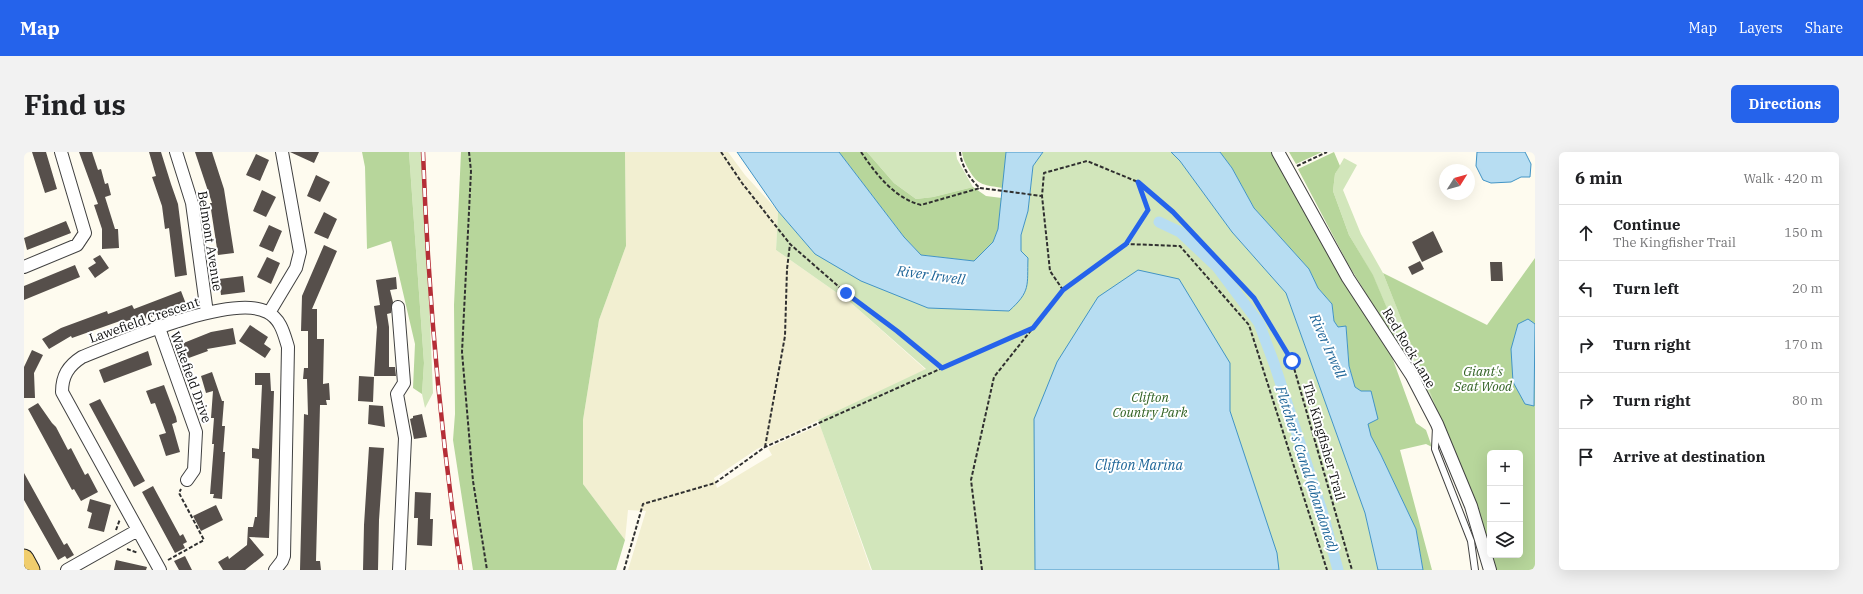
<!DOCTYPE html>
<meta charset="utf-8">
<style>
body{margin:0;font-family:"IBM Plex Serif",serif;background:#f2f2f2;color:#202124}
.controls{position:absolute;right:12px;bottom:12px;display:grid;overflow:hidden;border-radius:6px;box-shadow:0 4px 16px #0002}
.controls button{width:36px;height:36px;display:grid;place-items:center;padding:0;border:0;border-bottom:1px solid #e0e0e0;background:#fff;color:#202124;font:20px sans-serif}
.compass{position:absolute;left:1415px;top:12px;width:36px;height:36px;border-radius:50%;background:#fff;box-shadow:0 4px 16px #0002;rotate:53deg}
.stop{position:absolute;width:12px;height:12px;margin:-9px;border:3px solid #2563eb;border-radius:50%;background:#fff}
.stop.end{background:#2563eb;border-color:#fff;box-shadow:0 1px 4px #0008}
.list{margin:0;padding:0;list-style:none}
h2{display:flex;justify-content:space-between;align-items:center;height:52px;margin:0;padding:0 16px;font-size:17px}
h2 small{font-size:13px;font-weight:400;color:#757577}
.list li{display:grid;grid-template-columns:26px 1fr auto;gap:12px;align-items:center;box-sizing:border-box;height:56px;padding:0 16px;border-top:1px solid #e0e0e0}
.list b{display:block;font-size:15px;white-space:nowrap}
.list p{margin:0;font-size:13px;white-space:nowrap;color:#757577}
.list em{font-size:13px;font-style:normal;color:#757577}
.icon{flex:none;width:22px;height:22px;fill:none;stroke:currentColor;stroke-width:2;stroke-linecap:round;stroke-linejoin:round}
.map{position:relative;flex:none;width:1511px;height:418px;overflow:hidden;border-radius:6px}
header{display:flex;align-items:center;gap:24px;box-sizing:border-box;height:56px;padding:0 20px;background:#2563eb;color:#fff}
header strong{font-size:19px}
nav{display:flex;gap:22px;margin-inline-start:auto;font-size:14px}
.intro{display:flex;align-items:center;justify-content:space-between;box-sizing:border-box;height:96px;padding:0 24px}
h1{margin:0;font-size:28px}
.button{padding:10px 18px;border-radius:6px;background:#2563eb;color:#fff;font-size:14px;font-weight:700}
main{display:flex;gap:24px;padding:0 24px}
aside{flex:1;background:#fff;border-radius:6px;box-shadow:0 4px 16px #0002}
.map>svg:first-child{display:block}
.farmland{fill:#f2efd1}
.green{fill:#d2e6bb}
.forest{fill:#b7d69b;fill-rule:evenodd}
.water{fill:#b7ddf2;stroke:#4294c5}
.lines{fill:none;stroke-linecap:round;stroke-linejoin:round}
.canal{stroke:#b7ddf2;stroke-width:11}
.building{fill:#564f4b}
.service-casing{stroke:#414141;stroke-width:8}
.minor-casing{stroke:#414141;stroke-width:14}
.primary-casing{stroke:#1f1f1f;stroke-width:21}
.path{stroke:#303030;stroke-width:2;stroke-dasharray:4 2;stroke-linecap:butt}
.service{stroke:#fff;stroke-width:6}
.minor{stroke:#fff;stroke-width:12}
.primary{stroke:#f0cd6d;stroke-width:19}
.rail-casing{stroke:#b52e37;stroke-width:4.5}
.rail{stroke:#fff;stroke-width:3;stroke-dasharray:9;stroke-linecap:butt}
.route{stroke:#2563eb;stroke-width:5}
.labels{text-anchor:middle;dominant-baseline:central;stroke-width:4;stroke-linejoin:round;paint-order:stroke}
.street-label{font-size:13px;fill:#0e0e0e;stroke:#fff}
.park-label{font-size:13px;font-style:italic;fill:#306122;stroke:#fff}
.water-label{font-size:14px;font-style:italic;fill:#1e6598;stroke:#fff}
</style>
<header>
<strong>Map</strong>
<nav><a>Map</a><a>Layers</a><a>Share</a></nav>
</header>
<div class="intro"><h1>Find us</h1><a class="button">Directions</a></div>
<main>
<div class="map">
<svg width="1511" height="418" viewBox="0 0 1511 418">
<rect width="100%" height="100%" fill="#fefbef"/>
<!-- farmland -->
<path class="farmland" d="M601 0H704L721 23 754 59 752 98 826 150 902 218 733 297 690 326 693 336 748 303 744 296 796 273 847 418H604L622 359 604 358 601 388 559 332V268L575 168 602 94Z"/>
<!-- green -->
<path class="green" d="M385 0H399L409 241 401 256 398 242 400 211Z
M843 0H932L933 7 949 35 909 45 892 47 870 31Z
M1019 0H1147L1156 9 1208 80 1262 141 1341 361 1354 418H848L794 268 902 217 826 150 752 98 754 59 791 102 904 156 997 99V83L1004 59 1009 14Z
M1320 6 1333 13 1319 38 1337 82 1359 121 1430 299 1390 220 1349 124 1325 83 1309 39 1311 22Z"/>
<!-- forest -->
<path class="forest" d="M338 0H385L400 211 398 242 389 236 391 192 367 89 343 97 341 15Z
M437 0H601L602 94 575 168 559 268V332L601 388 592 418H449L429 288 431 262 430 153Z
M815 0H843L870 31 892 47 909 45 949 35 962 44 978 46 974 77 969 90 950 109 897 103 880 85Z
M938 0H982L979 36C961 33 954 34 945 18 941 11 939 7 938 0Z
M1196 0H1247L1265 28 1283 65 1330 145 1368 205 1392 271 1402 278 1408 295 1402 292 1376 298 1408 418H1399L1392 377 1357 303 1347 284 1343 272 1354 267 1337 239 1331 235 1325 214 1322 175H1314L1310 169 1308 152 1294 136 1285 117 1230 56 1208 16Z
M1265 0H1298L1272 12Z
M1310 0 1316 14 1311 22 1309 39 1325 83 1349 123 1390 220 1324 112 1274 17Z
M1511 106V418H1469L1445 339 1359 121 1463 173ZM1466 301H1496V403H1466Z"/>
<!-- water -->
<path class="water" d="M713 0H815L880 85 897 103 950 109 969 90 974 77 982 0H1019L1009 14 1004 59 997 83V99L1004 106C1003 134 1007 139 985 159L904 156 837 129 791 102 754 59Z
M1147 0H1196L1208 16 1230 56 1285 117 1294 136 1308 152 1310 169 1314 175 1322 174 1325 214 1331 235 1337 239H1347L1354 267 1344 272 1347 284 1357 303 1392 377 1399 418H1354L1341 361 1262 141 1208 80 1156 9Z
M1453 0H1501L1507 12 1506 25H1497L1487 30 1467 31 1459 28 1452 14Z
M1114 118 1155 127 1206 211V259L1253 401 1255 418H1011L1010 267 1033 210 1074 145Z
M1504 167 1511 172 1510 254 1501 252 1489 230 1487 197 1494 172Z"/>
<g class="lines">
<!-- canal -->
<path class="canal" d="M1135 70 1156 80 1193 115 1235 171 1251 214 1299 362 1314 418"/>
</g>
<!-- building -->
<path class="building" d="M8 0H22L33 37 21 41Z
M55 0H68L74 18 77 17 81 32 84 31 87 43 81 45 91 77H94L95 96 78 97V77L70 53 74 52Z
M125 0H137L147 32 154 52 163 123 151 125 145 76 141 77 138 54 128 25 132 24Z
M171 0H188L200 37 210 101 194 103 186 51H188Z
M266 0H295L290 11Z
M232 2 245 8 236 29 222 23Z
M292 23 306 30 296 50 283 44Z
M238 38 252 45 242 65 229 59Z
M300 60 313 67 304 87 290 81Z
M42 69 47 81 3 98 0 86Z
M245 73 258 79 249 100 235 94Z
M1409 79 1419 100 1398 110 1388 90Z
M300 93 313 99 288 157H293V187H300L299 232 305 231 306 248H302L303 253H296L292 409H296L297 418H276L280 262 284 263 283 227H279L280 216H284V179H277L278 144Z
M76 103 85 116 71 126 64 116 72 111 69 107Z
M243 105 256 111 247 132 233 125Z
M1396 109 1400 117 1388 123 1384 115Z
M1466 110H1478L1479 129H1467Z
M51 113 56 125 0 148V134Z
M219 124 221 140 197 143 195 127Z
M372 125 373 137 366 138 369 150 367 161 363 162 365 175V215H371L372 224H350L353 175 350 154 356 153 352 128Z
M157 139 162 152 122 167 120 163 97 171 96 169 48 186 47 184 25 197 18 187 37 176 83 159 84 162 108 153 110 157Z
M226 173 244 185 240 192 247 197 241 206 215 189Z
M209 176 212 192 183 197 184 199 162 207 157 192 187 180Z
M8 198 19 203 10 221 11 246H0V215Z
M124 199 128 213 80 231 75 218Z
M188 220 198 249H200L198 274H201L199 300H201L198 347 189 346 190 342H186L190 292H188L190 266H187L189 239 182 241 177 224Z
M231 221H246L247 239H250L245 386 225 385 240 403 221 418H199L194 410 204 404 205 407 223 393 224 375H229L231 365H233L235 307 228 306V296L235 297 238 233H231Z
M335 224 350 225 349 250 334 249Z
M140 233 152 265 153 270 148 272 156 300 142 304 135 283 142 281 131 251 127 252 122 239Z
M76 247 121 329 110 335 65 252Z
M14 251 28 271 32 275 44 298 47 296 61 323 64 321 74 340 57 349 50 337 48 338 4 257Z
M345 253 359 254 361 275 344 272Z
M398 262 403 285 390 287 386 267 389 266V264Z
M345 295 360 296 355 368 354 418H339L340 373Z
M0 321 40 393 43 391 50 403 43 407 41 404 34 408 0 348Z
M129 334 156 384 159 382 163 390 159 392 161 396 151 401 118 340Z
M391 340 407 341 406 367H409L408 394 393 393 394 366H390Z
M66 347 87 353 80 380 64 376 68 361 63 359Z
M192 353 199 368 177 379 169 364Z
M161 404 168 418H155L150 409Z
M92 408 123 415 122 418H90Z"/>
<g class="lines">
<!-- service casing -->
<g class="service-casing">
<path id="service" d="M1412 275 1411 297 1447 389 1451 418"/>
</g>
<!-- minor casing -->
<g class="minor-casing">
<path id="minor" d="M152 0 168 51 183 161
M1254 0 1324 126 1388 224 1413 272 1447 354 1466 418
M0 115 53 93 61 81 37 0
M374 155 380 231 373 242 381 286 375 418
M245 161 272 116 276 100 258 0
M135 176 172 280 170 318 163 328
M43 418 114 378
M136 418 38 240C38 224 44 214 58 205 96 190 208 141 243 160 257 167 260 182 264 195L260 404 258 409 251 418"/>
</g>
<!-- primary casing -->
<g class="primary-casing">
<path id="primary" d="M0 407 6 418"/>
</g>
<!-- path -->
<path class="path" d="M445 0 447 19 438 200 449 329 463 418
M697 0 718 31 766 92 822 141 873 179 918 216
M837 0C852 22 870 46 897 53L956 36
M936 0C937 13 946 28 956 36L1018 44
M1273 14 1303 0
M1114 30 1149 60 1230 146 1268 209 1328 418
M1039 138 1026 119 1018 44 1020 21 1063 9 1114 30 1124 58 1102 92
M741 295 761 184 763 117 766 92
M92 378 96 367
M103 397 114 401
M144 408 180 388 155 341 157 337
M600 418 619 352 691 331 741 295 1008 176
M958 418 947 328 970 225 1039 138 1102 92 1156 94 1225 173 1303 418"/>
<!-- service -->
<use href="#service" class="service"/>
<!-- minor -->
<use href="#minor" class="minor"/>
<!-- primary -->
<use href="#primary" class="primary"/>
<!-- rail casing -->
<g class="rail-casing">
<path id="rail" d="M399 0C404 140 416 280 437 418"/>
</g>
<!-- rail -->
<use href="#rail" class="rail"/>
</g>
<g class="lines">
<!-- route -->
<path class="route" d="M822 141 873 179 918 216 1009 176 1039 138 1102 92 1124 58 1114 30 1149 60 1230 146 1268 209"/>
</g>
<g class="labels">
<!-- street labels -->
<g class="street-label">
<text transform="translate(186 89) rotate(81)">Belmont Avenue</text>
<text transform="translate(120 168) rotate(-19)">Lawefield Crescent</text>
<text transform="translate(1385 196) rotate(59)">Red Rock Lane</text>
<text transform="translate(167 225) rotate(70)">Wakefield Drive</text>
<text transform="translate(1300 289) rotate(74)">The Kingfisher Trail</text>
</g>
<!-- park labels -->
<g class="park-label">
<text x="1459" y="219">Giant's<tspan x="1459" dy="15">Seat Wood</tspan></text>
<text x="1126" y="245">Clifton<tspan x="1126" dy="15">Country Park</tspan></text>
</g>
<!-- water labels -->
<g class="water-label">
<text transform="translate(907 123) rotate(8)">River Irwell</text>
<text transform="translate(1304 194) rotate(66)">River Irwell</text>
<text x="1115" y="313">Clifton Marina</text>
<text transform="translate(1283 317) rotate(72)">Fletcher's Canal (abandoned)</text>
</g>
</g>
</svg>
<div class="controls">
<button>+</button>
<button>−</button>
<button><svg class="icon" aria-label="layers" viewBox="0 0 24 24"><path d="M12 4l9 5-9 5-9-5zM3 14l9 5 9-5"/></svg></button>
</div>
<svg class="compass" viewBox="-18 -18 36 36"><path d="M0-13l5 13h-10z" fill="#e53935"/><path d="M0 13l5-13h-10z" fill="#757577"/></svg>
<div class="stop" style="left:1268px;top:209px"></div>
<div class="stop end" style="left:822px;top:141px"></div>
</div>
<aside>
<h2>6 min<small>Walk · 420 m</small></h2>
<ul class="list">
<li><svg class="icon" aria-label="ahead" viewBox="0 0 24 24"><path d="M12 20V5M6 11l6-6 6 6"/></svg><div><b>Continue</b><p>The Kingfisher Trail</p></div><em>150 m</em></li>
<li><svg class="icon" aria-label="left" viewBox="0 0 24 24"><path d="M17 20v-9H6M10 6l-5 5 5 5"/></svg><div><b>Turn left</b></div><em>20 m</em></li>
<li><svg class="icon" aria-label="right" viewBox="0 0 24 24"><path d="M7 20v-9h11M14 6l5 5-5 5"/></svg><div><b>Turn right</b></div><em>170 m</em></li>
<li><svg class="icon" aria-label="right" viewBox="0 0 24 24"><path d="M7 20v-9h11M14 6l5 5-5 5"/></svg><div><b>Turn right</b></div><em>80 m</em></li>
<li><svg class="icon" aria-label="arrive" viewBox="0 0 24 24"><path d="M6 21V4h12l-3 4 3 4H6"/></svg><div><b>Arrive at destination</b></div></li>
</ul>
</aside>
</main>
